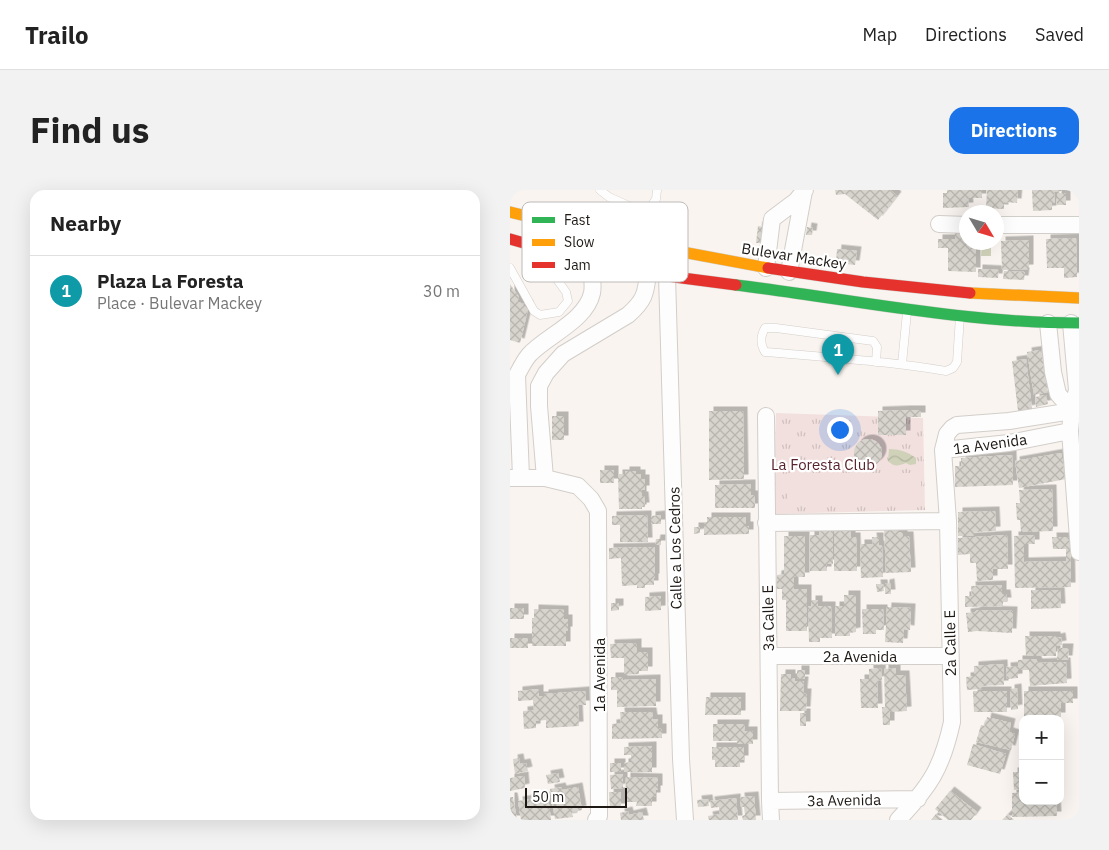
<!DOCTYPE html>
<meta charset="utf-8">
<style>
body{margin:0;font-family:"IBM Plex Sans",sans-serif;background:#f2f2f2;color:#222}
.controls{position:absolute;right:15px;bottom:15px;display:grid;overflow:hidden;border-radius:10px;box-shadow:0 5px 20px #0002}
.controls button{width:45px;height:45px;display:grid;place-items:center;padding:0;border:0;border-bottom:1px solid #e0e0e0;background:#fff;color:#222;font:25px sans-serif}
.compass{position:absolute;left:449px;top:15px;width:45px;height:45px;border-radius:50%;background:#fff;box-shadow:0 5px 20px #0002;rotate:128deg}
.scale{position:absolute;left:15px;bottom:12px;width:102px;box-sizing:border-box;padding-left:5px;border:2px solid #1f1915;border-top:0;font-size:14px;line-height:18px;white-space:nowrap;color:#1f1915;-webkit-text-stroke:4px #fff;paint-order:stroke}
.you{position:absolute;left:329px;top:239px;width:18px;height:18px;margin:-12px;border:4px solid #fff;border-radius:50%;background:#1a73e8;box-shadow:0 0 0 8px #1a73e833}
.badge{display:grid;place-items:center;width:32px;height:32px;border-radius:50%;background:#1a73e8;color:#fff;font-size:16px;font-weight:700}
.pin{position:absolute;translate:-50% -41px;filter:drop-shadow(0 1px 2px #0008)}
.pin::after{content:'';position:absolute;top:26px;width:18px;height:15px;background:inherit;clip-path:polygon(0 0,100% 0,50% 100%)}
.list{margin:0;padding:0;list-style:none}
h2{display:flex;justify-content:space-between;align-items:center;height:65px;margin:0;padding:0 20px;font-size:21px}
h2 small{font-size:16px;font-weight:400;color:#767676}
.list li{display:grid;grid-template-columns:32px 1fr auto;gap:15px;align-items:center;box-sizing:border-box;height:70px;padding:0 20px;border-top:1px solid #e0e0e0}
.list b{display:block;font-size:19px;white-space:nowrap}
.list p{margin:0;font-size:16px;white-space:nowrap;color:#767676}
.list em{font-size:16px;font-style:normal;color:#767676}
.map{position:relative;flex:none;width:569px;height:630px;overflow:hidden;border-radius:15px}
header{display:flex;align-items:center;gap:30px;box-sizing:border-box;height:70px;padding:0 25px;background:#fff;border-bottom:1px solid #e0e0e0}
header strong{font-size:24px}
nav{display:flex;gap:28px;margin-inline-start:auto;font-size:18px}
.intro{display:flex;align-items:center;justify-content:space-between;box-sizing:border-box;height:120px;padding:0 30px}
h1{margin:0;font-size:35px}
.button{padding:12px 22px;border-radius:15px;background:#1a73e8;color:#fff;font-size:18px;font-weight:700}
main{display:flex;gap:30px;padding:0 30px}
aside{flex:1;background:#fff;border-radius:15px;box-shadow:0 5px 20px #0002}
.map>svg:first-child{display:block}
.park{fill:url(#park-tufts)}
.garden{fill:#f2e0df}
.water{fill:url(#water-waves)}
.building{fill:url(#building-cross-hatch);filter:url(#shadow)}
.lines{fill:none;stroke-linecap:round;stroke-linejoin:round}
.lane-casing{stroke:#d2cec9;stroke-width:9}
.street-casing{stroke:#d2cec9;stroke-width:18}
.fast-casing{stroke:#d2cec9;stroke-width:12}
.slow-casing{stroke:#d2cec9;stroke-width:12}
.jam-casing{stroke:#d2cec9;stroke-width:12}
.lane{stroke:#fefdfd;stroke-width:8}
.street{stroke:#fefdfd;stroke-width:16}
.fast{stroke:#30b455;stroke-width:11}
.slow{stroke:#ff9f0a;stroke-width:11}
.jam{stroke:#e5322d;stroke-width:11}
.labels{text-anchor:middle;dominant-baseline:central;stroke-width:4.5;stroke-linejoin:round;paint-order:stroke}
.street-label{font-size:15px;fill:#1f1915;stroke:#fff}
.park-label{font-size:15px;fill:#57222b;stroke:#fff}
.key{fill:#fff;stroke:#bcbab9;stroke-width:1}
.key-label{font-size:14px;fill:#1f1915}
</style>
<header>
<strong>Trailo</strong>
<nav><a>Map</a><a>Directions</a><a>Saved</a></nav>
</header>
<div class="intro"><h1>Find us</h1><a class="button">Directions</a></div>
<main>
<aside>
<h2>Nearby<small></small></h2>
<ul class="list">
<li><span class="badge" style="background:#0f9aa8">1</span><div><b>Plaza La Foresta</b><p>Place · Bulevar Mackey</p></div><em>30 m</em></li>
</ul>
</aside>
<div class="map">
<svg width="569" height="630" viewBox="0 0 569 630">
<defs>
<pattern id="park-tufts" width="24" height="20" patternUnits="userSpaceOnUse" patternTransform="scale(1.25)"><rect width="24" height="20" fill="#f2e0df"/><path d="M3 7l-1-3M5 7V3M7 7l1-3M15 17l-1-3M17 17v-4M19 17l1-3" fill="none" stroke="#cfc0be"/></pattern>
<pattern id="water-waves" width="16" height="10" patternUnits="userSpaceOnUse" patternTransform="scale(1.25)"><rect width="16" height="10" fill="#cfd2b8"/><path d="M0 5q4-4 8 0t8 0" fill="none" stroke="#b1b49d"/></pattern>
<pattern id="building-cross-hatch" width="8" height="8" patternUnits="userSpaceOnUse" patternTransform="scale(1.25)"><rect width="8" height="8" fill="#d7d3cd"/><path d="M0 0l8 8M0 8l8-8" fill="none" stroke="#b8b5af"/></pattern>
<filter id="shadow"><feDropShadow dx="4.5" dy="-4.5" stdDeviation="0" flood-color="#0004"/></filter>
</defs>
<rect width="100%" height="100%" fill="#f9f4ef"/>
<!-- park -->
<path class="park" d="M266 223 413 228 415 320 263 324Z"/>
<!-- garden -->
<path class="garden" d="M278 283H411V316H277Z"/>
<!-- water -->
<path class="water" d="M472 53H481V66H471Z
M379 259C389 259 398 262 406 268V274L400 275 396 273C388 276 384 277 378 271Z"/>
<!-- building -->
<path class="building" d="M325 0H380L387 6 368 30 335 4 326 5Z
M437 0H472V8H458L459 17 433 18V3H437Z
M477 0H508L507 13 494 12V19L476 18Z
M522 0H552V1L544 2 545 12 542 13V20L523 21Z
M547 3H556V15H547Z
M248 36 254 37 253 53H246Z
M297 37 303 38 302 45H296Z
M445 42H457V52H466V82L438 81V58H428V49H445Z
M566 48 567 87 554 88V78H537L536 49Z
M519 50V79L492 80 491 51Z
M327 59 347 61 345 75 326 73Z
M468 79 489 80 488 88 468 87Z
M494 81 515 82 514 90 493 89Z
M0 94 9 107 7 112 19 115 10 153 0 150Z
M531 160 538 202 524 205 517 162Z
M516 169 522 219 508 221 502 171Z
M536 205 538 214 526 217 525 207Z
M396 220H411V227H396V245H368V221Z
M199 221H233L234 289 199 290Z
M42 226H54V250H42Z
M344 263a14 14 0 1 1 28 0a14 14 0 1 1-28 0Z
M551 263 556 289 509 298 505 271Z
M502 265 503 295 445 297V276H451V268Z
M90 280H104V293H90Z
M115 281H126V284H131V289H135V300H132V306H134L135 317H132V319H109L108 284H115Z
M241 294V305H245V318H205V295Z
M542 299 543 341 511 342 510 330H507L506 313H510L509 300Z
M485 321 486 341 464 342V346H448V322Z
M137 325 138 352H110V335H102V326Z
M151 325V334H141V326Z
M197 327H236V336H239V344L194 345V332H197Z
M184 337H190V343L184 344Z
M374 337H389V342H393V346H399L401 382 376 383Z
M324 338H341V347H346L347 381H324Z
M309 339H323V374H317V381H300V345H309Z
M497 345 498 379H483V390L467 391 466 373H460V364L448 365V348Z
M525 345V354H514V372L556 371V359H543L542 347H560L561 397 505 398 504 346Z
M274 346H295V387H284V399H297V441H276V410H272V399H266L267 385 274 384Z
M362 347H369V355L372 356 373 387 351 388 350 354H363Z
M146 349H151V355H145Z
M145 357V388H144V395H135V398H127V395L112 396 111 368 99 369V358Z
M380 393 381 404H375V394Z
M366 394H373L374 401 367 402Z
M492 395V404H496L497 412H493V416L455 417V406H462L461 396Z
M521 400H550L551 418 521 419Z
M334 405H346V442L340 443V446H325V416H334Z
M151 406V420L135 421V407Z
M301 410H308V416H321L322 448H310V452H299L298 416H301Z
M101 413H109V420L101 421Z
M377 417 401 418 400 440 394 439 393 453 375 452Z
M0 418H14V429H0Z
M24 419 54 420V429H58V441H56V456H22V428H24Z
M352 419H373L374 440H366V444H353Z
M467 420 503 421 502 443 467 441 458 442 456 423 465 422Z
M515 446H546V448L551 447 552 455 546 456V466H516Z
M0 448H18V458H0Z
M127 453V462H138V481H129V484L114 485V468H101L100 454Z
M548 458H559L558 470H547Z
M526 469 528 473 556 472 557 493 520 496 519 480H508V488L497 489 496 477 508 476V470Z
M493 474 494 495 472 496V499L457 500 456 487 464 486V476Z
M371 478 372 490 367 491 368 518H351L350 489H359V479Z
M386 478V485H395L397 521 380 522V535H373L372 517H375L374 479Z
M287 480H295V489H287Z
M271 484H281V488H285V491H294L293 503H297L296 521H270Z
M101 487H113V490L146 489V516L107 517V500H101Z
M507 498 508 519 501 520 500 499Z
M29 499V506H34V504L75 501 76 515H68L69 536 36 538V530L26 531V538L14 539 13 521 24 520 23 510 8 511V501Z
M463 501H497V522H464Z
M514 501H563V513H551V527H514Z
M196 507H231V525H195Z
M110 522H142L143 529H148V538H152V548L102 549V534L111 533Z
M290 523H296V536H290Z
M477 527 501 533 499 542 505 544 501 560 466 552 471 535 475 536Z
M203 534H235L234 541H243V554H227V551H203Z
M463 554 496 564 490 584 457 575Z
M142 556V582H114V573L121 572V565H114V557Z
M202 557H234V570H230V577H205V570H202Z
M9 568 10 574 16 573 18 581 5 584 3 569Z
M100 573H111V582H100Z
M503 582H513V599L504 600Z
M48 583 50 592 38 594 36 585Z
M113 584V598L101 599 100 585Z
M14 586 15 598 0 601V588Z
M116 587 148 588V600H146V607H142V616H126L127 612H115Z
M51 597 52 600 68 597 72 620 62 622 63 627 45 629 40 599Z
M440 601 467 622 461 630H438L425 619Z
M99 602H111V618H100Z
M513 602V611H546L547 626 502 627V603Z
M38 606 41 630H11L8 611Z
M244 606 246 630H233L232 626 235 625 234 617H231L230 607Z
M0 607H3L7 630H0Z
M226 608 228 630H199L198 626 210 624 209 617 201 618 200 611Z
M198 609 199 616 188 617 187 610Z
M118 621 119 625 132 622 134 630H111L110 623Z
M426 624 433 630H421Z
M498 624 504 630H492Z"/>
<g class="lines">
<!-- lane casing -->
<g class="lane-casing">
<path id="lane" d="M90 0 99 7 135 23
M119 49 146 9 147 0
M0 78 24 121 30 125 49 122 58 111 56 102 28 63
M366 172 367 157 363 151 266 138H255C250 147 250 154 255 162 316 167 376 171 436 181L443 178 447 172 450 126
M392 174 397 122"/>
</g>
<!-- street casing -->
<g class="street-casing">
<path id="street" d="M429 34 457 35
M487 35H569
M256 78 262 29 286 11 295 0
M279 82 294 1
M157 86 171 569 175 630
M538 133 543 182 548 204 562 220
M561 133 567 200 562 220 560 241 569 362
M256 226 260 611 261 630
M433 260 499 253 560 241
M11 287 7 185C11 177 14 171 19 165 36 146 76 131 82 103 84 94 81 81 81 72
M0 288H35L68 296 81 309 88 321 89 626 86 630
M35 288 29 216V196L36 183 53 164 118 125C134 111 136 104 138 83
M256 333 438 331
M259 466H440
M260 611 408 609
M388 630C420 596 432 578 442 532L438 331 433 260 437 244 442 238 447 235 499 231 569 220"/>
</g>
<!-- fast casing -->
<g class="fast-casing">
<path id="fast" d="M226 95C340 109 454 133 569 133"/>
</g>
<!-- slow casing -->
<g class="slow-casing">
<path id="slow" d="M0 22 140 56 258 78
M460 103 569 108"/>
</g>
<!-- jam casing -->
<g class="jam-casing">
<path id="jam" d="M0 49 81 72 157 86 226 95
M258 78 353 92 460 103"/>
</g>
<!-- lane -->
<use href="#lane" class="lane"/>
<!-- street -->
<use href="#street" class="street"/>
<!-- fast -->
<use href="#fast" class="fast"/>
<!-- slow -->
<use href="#slow" class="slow"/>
<!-- jam -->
<use href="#jam" class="jam"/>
</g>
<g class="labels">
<!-- street labels -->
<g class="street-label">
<text transform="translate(284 66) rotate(9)">Bulevar Mackey</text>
<text transform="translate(480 254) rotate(-8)">1a Avenida</text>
<text transform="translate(165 358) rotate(-91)">Calle a Los Cedros</text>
<text transform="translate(258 428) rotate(-91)">3a Calle E</text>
<text transform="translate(440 453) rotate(-91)">2a Calle E</text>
<text x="350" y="466">2a Avenida</text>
<text transform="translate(89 485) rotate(-90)">1a Avenida</text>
<text transform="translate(334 610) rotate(-1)">3a Avenida</text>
</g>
<!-- park labels -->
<g class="park-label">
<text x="313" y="274">La Foresta Club</text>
</g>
</g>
<!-- legend -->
<rect x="12" y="12" width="166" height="80" rx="8" class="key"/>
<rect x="22" y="27" width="23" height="6" fill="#30b455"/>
<rect x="22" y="49" width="23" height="7" fill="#ff9f0a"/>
<rect x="22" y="72" width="23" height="6" fill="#e5322d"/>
<g class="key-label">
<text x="54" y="35">Fast</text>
<text x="54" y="57">Slow</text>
<text x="54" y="80">Jam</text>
</g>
</svg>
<div class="controls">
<button>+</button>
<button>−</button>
</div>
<svg class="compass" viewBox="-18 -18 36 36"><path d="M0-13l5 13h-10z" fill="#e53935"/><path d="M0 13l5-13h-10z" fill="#767676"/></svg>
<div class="scale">50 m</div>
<div class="you"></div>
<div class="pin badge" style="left:328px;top:185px;background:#0f9aa8">1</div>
</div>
</main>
